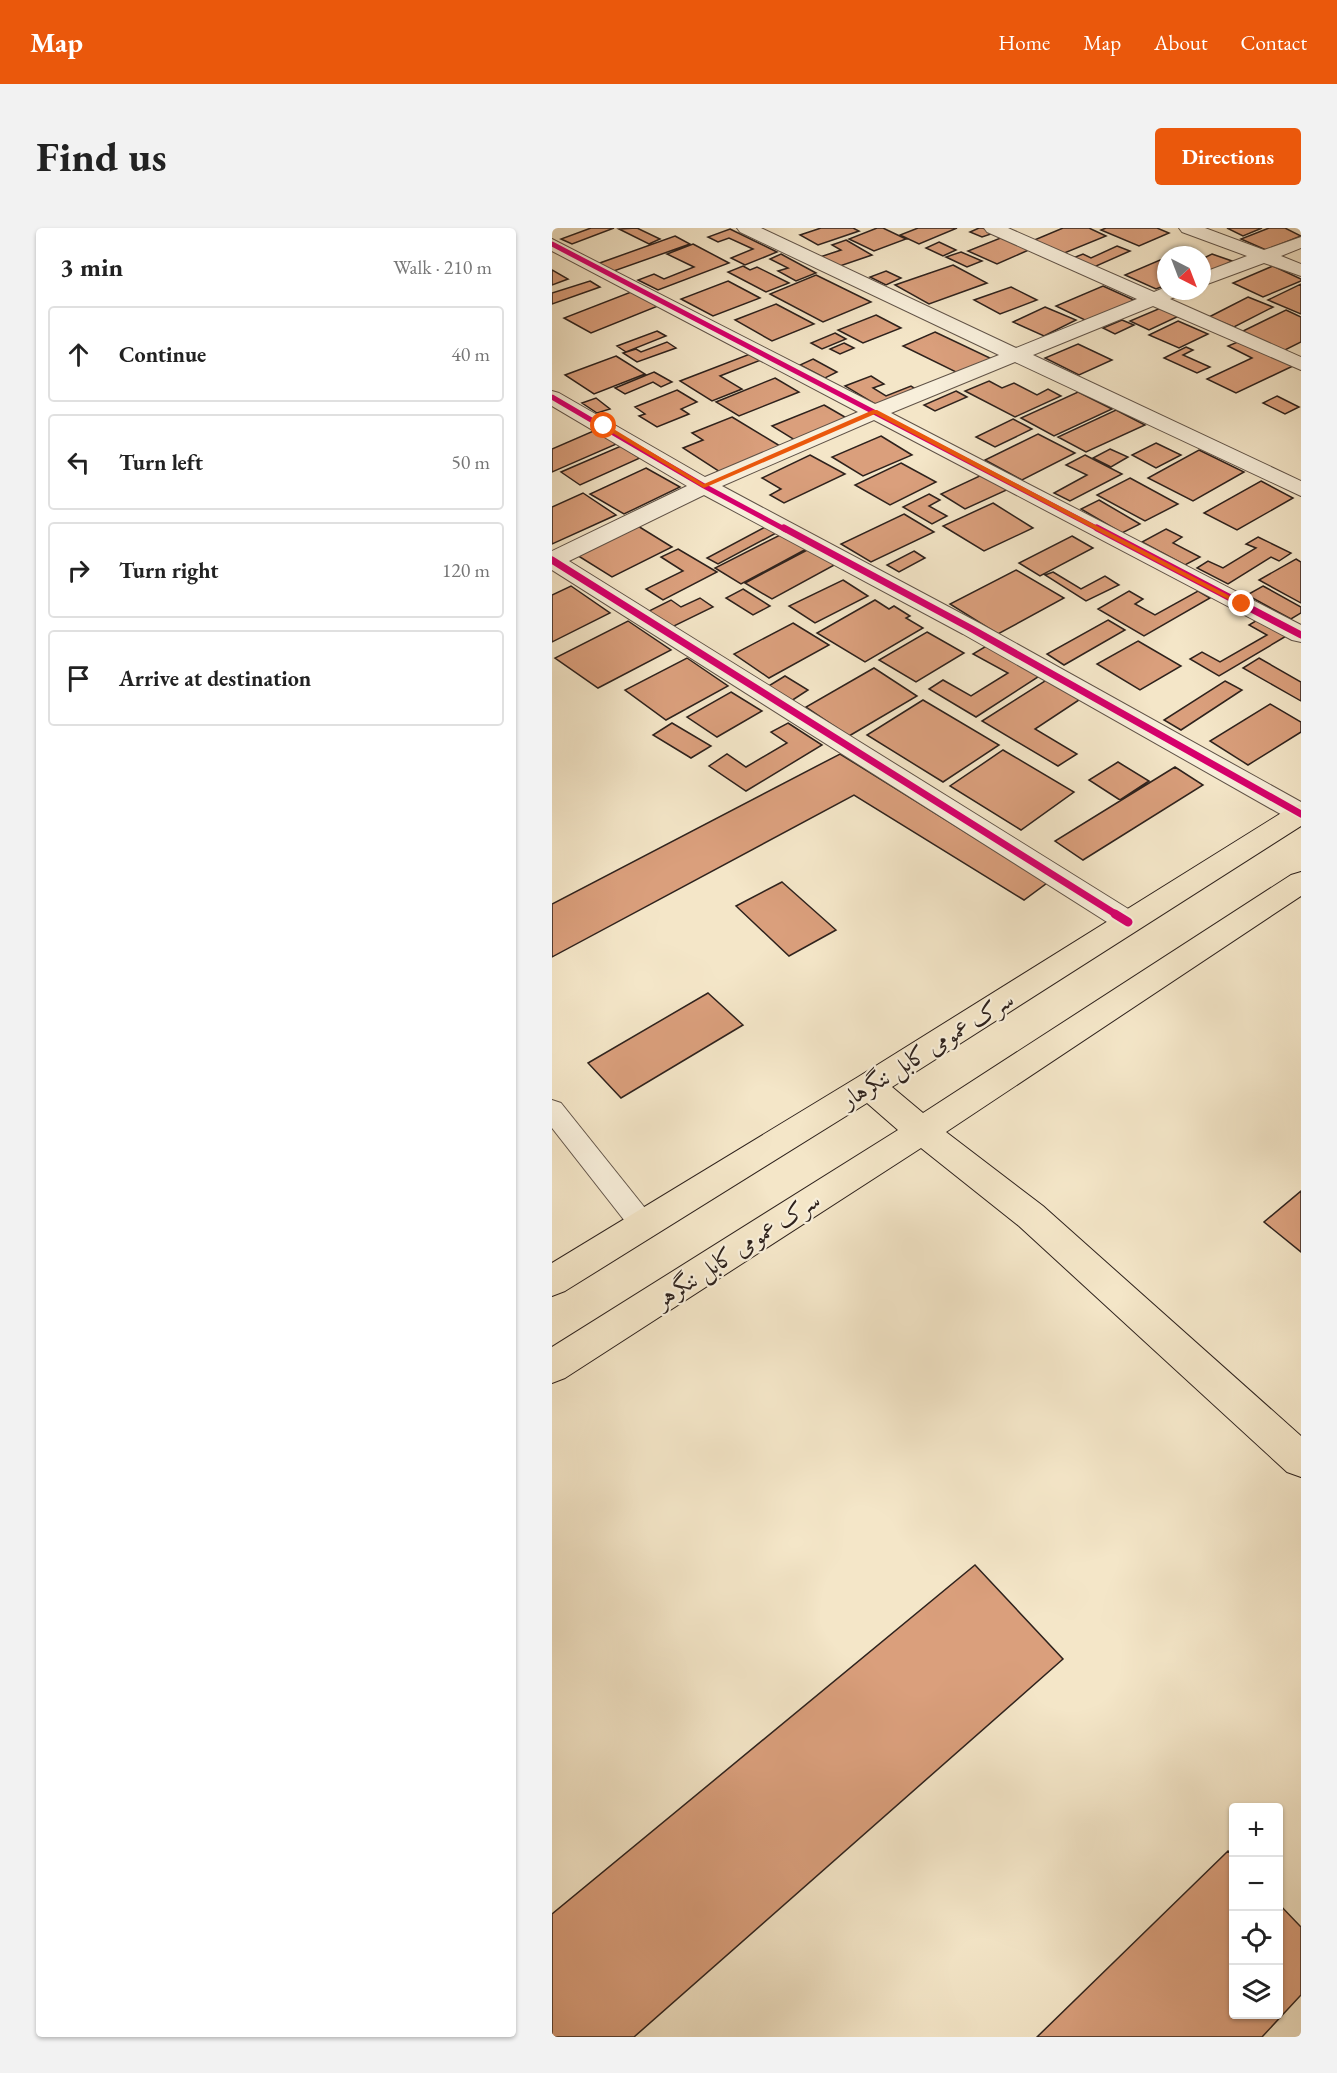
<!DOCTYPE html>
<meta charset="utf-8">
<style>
body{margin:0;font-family:"EB Garamond",Amiri,serif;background:#f2f2f2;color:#222}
.controls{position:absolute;right:18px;bottom:18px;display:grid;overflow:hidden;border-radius:6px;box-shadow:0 2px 4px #0004}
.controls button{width:54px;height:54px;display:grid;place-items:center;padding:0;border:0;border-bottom:2px solid #e0e0e0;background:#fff;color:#222;font:30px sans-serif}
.compass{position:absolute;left:605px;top:18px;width:54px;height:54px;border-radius:50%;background:#fff;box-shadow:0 2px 4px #0004;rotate:138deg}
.stop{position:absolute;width:18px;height:18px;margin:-14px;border:4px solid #ea580c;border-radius:50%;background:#fff}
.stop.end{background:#ea580c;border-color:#fff;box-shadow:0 2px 6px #0008}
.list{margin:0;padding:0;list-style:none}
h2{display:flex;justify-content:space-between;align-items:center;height:78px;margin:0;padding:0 24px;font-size:26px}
h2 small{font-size:20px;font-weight:400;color:#767676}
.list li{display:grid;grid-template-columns:39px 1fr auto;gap:18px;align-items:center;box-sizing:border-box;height:96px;margin:0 12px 12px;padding:0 12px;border:2px solid #e0e0e0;border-radius:6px}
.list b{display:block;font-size:22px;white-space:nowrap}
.list em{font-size:20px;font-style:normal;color:#767676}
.icon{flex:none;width:33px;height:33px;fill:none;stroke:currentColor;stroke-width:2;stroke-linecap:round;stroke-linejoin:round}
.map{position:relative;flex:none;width:749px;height:1809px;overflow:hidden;border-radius:6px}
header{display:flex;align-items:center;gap:36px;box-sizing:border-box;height:84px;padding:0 30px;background:#ea580c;color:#fff}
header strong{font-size:28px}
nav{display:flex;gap:33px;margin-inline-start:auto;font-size:21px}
.intro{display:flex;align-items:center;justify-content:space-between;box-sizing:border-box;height:144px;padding:0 36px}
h1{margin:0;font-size:42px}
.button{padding:15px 27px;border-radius:6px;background:#ea580c;color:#fff;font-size:21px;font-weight:700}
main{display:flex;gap:36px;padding:0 36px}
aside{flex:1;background:#fff;border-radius:6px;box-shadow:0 2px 4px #0004}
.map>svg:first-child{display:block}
.building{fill:#da9f7c;stroke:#2e221d;stroke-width:1.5}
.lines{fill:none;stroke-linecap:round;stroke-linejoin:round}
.lane-casing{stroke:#605348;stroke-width:2}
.street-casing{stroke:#605348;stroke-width:2}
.highway-casing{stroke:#2e221d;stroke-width:2}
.lane{fill:#f8efdb;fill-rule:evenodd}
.street{fill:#f8efdb;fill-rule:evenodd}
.highway{fill:#f4e6c8;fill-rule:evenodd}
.cycleway-far2-casing{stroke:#f8efdb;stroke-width:8}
.cycleway-far1-casing{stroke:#f8efdb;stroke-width:10}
.cycleway-casing{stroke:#f8efdb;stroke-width:13}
.cycleway-far2{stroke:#d6006c;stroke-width:5}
.cycleway-far1{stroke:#d6006c;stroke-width:7}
.cycleway{stroke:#d6006c;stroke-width:9}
.route{fill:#ea580c}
.labels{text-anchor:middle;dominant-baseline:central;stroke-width:4.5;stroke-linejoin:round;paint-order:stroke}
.street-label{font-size:24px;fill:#2e221d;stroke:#f8efdb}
</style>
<header>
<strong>Map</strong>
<nav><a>Home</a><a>Map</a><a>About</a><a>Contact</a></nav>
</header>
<div class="intro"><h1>Find us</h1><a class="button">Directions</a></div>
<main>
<aside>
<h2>3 min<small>Walk · 210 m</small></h2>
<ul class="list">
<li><svg class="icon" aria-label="ahead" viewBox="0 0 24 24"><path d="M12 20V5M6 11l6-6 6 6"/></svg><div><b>Continue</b></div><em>40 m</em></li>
<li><svg class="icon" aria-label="left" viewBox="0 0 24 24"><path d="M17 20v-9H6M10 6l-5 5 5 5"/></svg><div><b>Turn left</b></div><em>50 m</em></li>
<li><svg class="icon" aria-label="right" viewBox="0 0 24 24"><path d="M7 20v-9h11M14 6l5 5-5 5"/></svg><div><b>Turn right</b></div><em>120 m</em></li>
<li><svg class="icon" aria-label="arrive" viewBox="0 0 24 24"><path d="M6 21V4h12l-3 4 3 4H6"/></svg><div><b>Arrive at destination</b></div></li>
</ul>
</aside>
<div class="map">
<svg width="749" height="1809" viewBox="0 0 749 1809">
<rect width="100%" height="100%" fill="#f4e6c8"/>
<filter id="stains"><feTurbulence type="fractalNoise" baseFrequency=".00333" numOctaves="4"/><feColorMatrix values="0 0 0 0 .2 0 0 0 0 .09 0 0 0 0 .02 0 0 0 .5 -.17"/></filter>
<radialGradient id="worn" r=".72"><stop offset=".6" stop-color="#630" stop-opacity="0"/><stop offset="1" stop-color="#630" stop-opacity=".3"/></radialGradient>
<!-- building -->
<path class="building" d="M39 0H62L20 16 9 11Z
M85 0 108 11 97 16 67 1Z
M269 0H301L307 3 266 17 248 7Z
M325 0H331L354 11 322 23 297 11Z
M366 0H405L367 16 348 7Z
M427 0H431L442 5 430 9 418 4Z
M511 0H537L554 8 510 26 480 13Z
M554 0H605L617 5 587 18 549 2Z
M675 0H710L691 8Z
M717 0H733L749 8 714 22 689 11Z
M178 1 225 24 193 37 179 30 201 21 177 10 166 14 156 9Z
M123 8 138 16 59 44 45 36Z
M451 9 479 21 445 36 416 23Z
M294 12 320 27 285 39 268 29 289 22 280 17Z
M387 14 404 22 391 28 374 20Z
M141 16 177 35 106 62 86 52 102 46 112 51 142 39 115 26Z
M565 18 578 23 542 39 521 30 531 26 539 30Z
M409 24 430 33 415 39 394 29Z
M229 26 264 45 244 53 226 43 236 40 218 31Z
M660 26 680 33 654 47 650 46V31Z
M608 32 614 35V57L604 61 573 47Z
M401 37 435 55 377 76 343 57Z
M191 38 198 42 205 39 237 55 214 64 176 44Z
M721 38 749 51V53L711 69 681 55Z
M0 42 16 51 0 57Z
M334 43 349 50 334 57 318 49Z
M264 47 319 74 271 94 218 66Z
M38 53 48 59 0 76V65Z
M176 53 208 70 161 88 129 71Z
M749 56V86L716 72Z
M551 58 584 73 537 94 504 78Z
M459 59 485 72 448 86 422 72Z
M79 64 106 78 39 105 12 90Z
M696 69 721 79 682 99 657 89Z
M224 76 262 96 220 113 183 92Z
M493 79 524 92 492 108 461 94Z
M611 79 629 87 597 102 578 93Z
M734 82 749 89V114L731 123 689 104Z
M324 87 349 100 311 115 286 102Z
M570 92 582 97 563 106 551 100Z
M626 93 656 106 627 120 597 107Z
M105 103 114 108 74 124 65 118Z
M383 104 440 131 408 146 351 118Z
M283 105 294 111 270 121 259 115Z
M688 113 741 138 684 165 655 151 700 130 676 118Z
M115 114 124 120 85 134 71 125 84 121 89 124Z
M292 115 302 120 288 126 278 121Z
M526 116 560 132 527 147 493 130Z
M634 119 641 122 631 127 658 139 645 145 612 130Z
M198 126 209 132 168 148 190 161 160 173 128 153Z
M64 128 93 146 42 166 13 147Z
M261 131 285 144 273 150 248 137Z
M102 144 120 154 109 159 101 154 73 166 63 160Z
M319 148 332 156 321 160 334 168 359 158 367 163 328 179 293 158Z
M223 150 247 164 187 188 164 174Z
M437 153 450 160 462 155 485 167 496 161 509 168 463 189 413 163Z
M125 162 145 174 129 181 137 186 105 199 87 188 93 186 83 179Z
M404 163 415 169 383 183 372 177Z
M526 164 560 181 502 208 469 190Z
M725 168 747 179 733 186 711 175Z
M44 170 58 181 45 185 30 175Z
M272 177 298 192 246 214 220 198Z
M564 182 593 197 534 224 506 209Z
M180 189 228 218 168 244 131 220 151 212 140 205Z
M461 191 480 201 443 219 424 209Z
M46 201 69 214 0 244V221Z
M486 206 523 225 470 252 433 232Z
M329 208 360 227 311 248 280 229Z
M604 215 629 227 604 240 580 227Z
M69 218 88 230 28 257 9 244Z
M558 221 576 229 559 239 541 230Z
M647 222 692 244 641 273 596 250Z
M258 227 293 246 232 275 218 267 229 261 210 250Z
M533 227 570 246 518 273 502 265 535 247 514 237Z
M349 235 384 254 338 277 303 257Z
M94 240 128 259 72 286 38 266Z
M434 245 459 260 413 281 389 266Z
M578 250 626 276 593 293 545 267Z
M709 253 741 270 685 302 652 285Z
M31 265 64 287 0 316V279Z
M377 266 388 272 377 278 395 288 380 296 351 279Z
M547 272 588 296 570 305 529 281Z
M441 275 481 300 432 323 391 298Z
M352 286 382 304 319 334 289 316Z
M81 295 120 319 60 349 20 324Z
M215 298 226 304 166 336 155 330Z
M614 301 630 309 621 315 648 329 633 337 590 314Z
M232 305 258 319 189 356 163 340Z
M520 308 541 320 488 348 467 335Z
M706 309 739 325 727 333 719 329 676 356 645 340 656 333 671 340 704 320 694 316Z
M259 320 286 335 220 371 193 355Z
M126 321 165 344 111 372 94 361 131 343 109 329Z
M362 323 373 330 347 344 335 337Z
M744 331 749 334V375L707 352Z
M464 342 512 370 446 406 398 376Z
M501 344 529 361 553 348 567 357 534 373 493 347Z
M291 352 316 368 263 395 237 378Z
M19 358 58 385 0 414V367Z
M711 358 749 379V385L739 391 695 367Z
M191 361 218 378 201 387 174 370Z
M577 363 591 371 583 376 603 387 646 363 658 370 592 408 546 381Z
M148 370 161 379 118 400 95 384 119 372 129 379Z
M323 372 337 381 342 378 358 388 354 390 371 400 313 434 265 405Z
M707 391 736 407 667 448 638 431 650 424 668 434 715 407 697 397Z
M556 392 573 402 512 437 495 426Z
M76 393 119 422 46 460 3 430Z
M241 395 277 417 217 450 182 426Z
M375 404 412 425 364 454 327 432Z
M586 413 629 438 588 462 545 436Z
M436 417 489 447 424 489 377 461 391 452 419 468 456 445 421 426Z
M135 430 176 458 114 492 73 462Z
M707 430 749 454V473L691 440Z
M322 440 365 468 297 508 254 479Z
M233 448 256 462 239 473 215 459Z
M496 451 530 470 483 501 525 526 506 538 430 493Z
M673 453 690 462 629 502 612 492Z
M179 464 210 483 165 509 135 489Z
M371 472 447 517 391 554 315 507Z
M718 476 749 494V504L696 537 658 513Z
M120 495 159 518 139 530 101 507Z
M236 495 270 517 194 563 157 538 175 526 194 539 235 515 219 504Z
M451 522 522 564 469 602 398 558Z
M288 526 495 655 472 672 302 567 0 729V676Z
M566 534 597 553 568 572 537 552Z
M623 539 651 557 531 632 503 613Z
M230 654 284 702 237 728 184 678Z
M156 765 191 797 69 870 36 835Z
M749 963V1024L712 994Z
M423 1337 511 1431 82 1809H0V1686Z
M676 1623 682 1629V1786H726V1675L749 1699V1767L710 1809H485Z"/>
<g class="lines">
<!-- lane casing -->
<g class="lane-casing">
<path id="lane" d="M0 872 9 875 101 990 105 998 101 1006 92 1009 83 1006 0 900Z"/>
</g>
<!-- street casing -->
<g class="street-casing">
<path id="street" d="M185 0H209L464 120 585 71 435 4 432 0H456L602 64 614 59V63H631L628 67 618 71 749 129V142L601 78 481 127 749 253V268L463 134 339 185 749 397V414L740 412 322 192 170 258 429 396 749 574V595L739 592 411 406 152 267 17 333 586 687 591 694 586 701 576 704 566 701 0 342V323L135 258 0 178V163L7 165 153 249 306 184 0 23V11L323 176 447 127 188 4Z
M627 0H653L712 22 749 9V20L729 28 749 36V48L712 35 650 58V45L695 28 630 4Z"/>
</g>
<!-- highway casing -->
<g class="highway-casing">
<path id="highway" d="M749 576V598L340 859 371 885 739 647 749 644V668L394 904 491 978 749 1208V1249L735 1244 467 998 369 920 13 1150 0 1155V1119L346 902 315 875 13 1063 0 1068V1035L306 849 739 579Z"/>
</g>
<!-- lane -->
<use href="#lane" class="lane"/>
<!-- street -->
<use href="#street" class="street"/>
<!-- highway -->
<use href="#highway" class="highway"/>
<!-- cycleway-far2 casing -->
<g class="cycleway-far2-casing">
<path id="cycleway-far2" d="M0 16 548 302
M0 169 152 258 234 302"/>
</g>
<!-- cycleway-far1 casing -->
<g class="cycleway-far1-casing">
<path id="cycleway-far1" d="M232 300 420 401 749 586
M545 300 749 407
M0 332 565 687"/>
</g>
<!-- cycleway casing -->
<g class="cycleway-casing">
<path id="cycleway" d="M563 686 576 694"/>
</g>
<!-- cycleway-far2 -->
<use href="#cycleway-far2" class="cycleway-far2"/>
<!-- cycleway-far1 -->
<use href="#cycleway-far1" class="cycleway-far1"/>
<!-- cycleway -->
<use href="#cycleway" class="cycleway"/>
</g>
<!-- route -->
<path class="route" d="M321 182H325L693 376 687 377 323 186 152 260 49 198 55 197 152 256Z"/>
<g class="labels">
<!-- street labels -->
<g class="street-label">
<text transform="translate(375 821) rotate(-32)">سرک عمومی کابل ننگرهار</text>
<text transform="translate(185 1021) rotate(-33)">سرک عمومی کابل ننگرهر</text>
</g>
</g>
<rect width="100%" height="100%" filter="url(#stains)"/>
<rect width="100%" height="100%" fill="url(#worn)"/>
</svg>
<div class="controls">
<button>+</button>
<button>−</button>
<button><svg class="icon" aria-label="locate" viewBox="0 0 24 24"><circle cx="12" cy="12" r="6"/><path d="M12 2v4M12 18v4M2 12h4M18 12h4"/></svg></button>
<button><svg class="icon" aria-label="layers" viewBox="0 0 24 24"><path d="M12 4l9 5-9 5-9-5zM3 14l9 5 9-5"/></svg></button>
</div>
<svg class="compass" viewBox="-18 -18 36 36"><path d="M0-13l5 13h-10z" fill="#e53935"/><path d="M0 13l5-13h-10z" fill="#767676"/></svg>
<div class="stop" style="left:52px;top:198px"></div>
<div class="stop end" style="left:690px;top:376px"></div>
</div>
</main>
